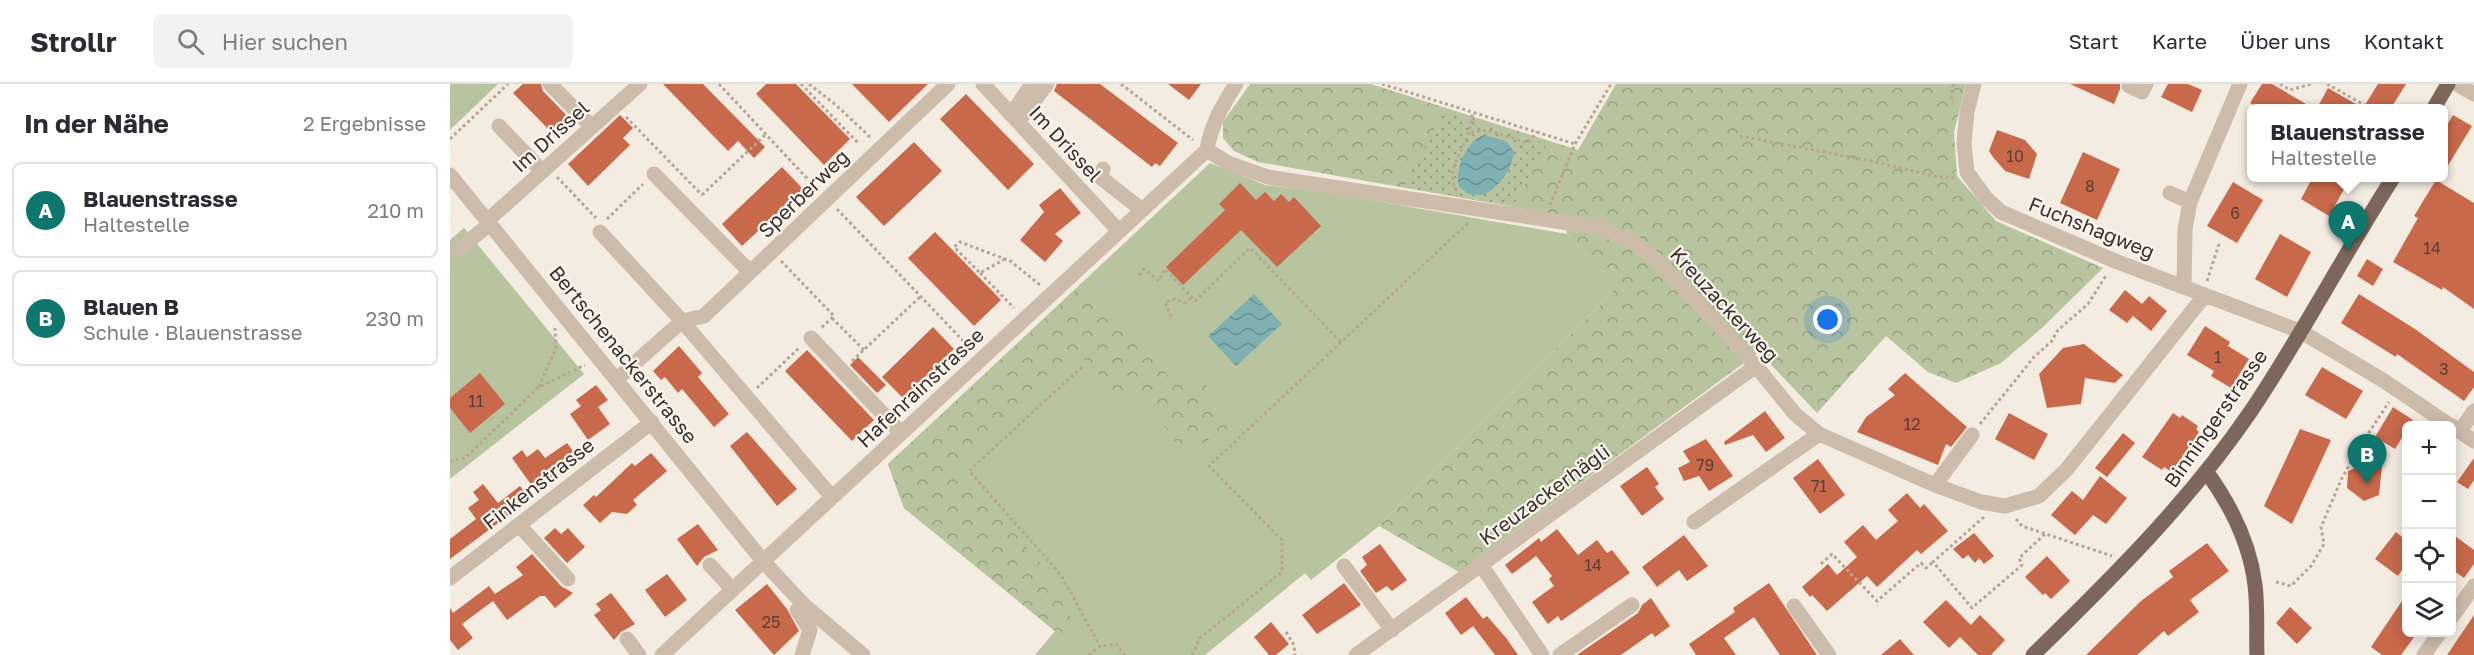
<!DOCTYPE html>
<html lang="de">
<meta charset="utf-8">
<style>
body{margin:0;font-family:"Golos Text",sans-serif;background:#f2f2f3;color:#2b2b33}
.controls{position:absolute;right:18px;bottom:18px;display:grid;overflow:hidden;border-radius:9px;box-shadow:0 3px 15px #0003}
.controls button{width:54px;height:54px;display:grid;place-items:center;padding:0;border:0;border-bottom:2px solid #e1e1e2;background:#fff;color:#2b2b33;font:30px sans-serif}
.you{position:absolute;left:1378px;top:236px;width:21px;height:21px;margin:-15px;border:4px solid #fff;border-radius:50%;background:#1a73e8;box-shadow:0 0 0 9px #1a73e833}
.badge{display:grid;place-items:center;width:39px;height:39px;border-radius:50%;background:#0f766e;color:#fff;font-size:20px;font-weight:700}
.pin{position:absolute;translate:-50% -50px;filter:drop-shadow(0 2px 3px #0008)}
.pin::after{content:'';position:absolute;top:32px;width:21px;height:18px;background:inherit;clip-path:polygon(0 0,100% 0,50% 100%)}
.popup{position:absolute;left:1797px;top:20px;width:201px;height:78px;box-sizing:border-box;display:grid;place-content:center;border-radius:9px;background:#fff;filter:drop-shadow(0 2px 4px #0005);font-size:20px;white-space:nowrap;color:#7c7c81}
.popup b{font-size:22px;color:#2b2b33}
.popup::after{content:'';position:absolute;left:50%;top:100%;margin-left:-12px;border:12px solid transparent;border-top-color:#fff}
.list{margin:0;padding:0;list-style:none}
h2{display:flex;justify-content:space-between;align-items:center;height:78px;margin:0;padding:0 24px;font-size:26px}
h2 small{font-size:20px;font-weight:400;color:#7c7c81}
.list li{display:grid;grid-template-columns:39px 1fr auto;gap:18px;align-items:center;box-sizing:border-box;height:96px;margin:0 12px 12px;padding:0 12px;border:2px solid #e1e1e2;border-radius:9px}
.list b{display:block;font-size:22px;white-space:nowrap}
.list p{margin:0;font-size:20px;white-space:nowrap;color:#7c7c81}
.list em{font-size:20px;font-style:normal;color:#7c7c81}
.icon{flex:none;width:33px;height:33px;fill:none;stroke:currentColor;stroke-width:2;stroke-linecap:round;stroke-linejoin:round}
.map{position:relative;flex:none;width:2024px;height:571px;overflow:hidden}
header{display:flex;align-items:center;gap:36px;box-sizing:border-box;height:84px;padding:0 30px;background:#fff;border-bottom:2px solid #e1e1e2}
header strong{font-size:28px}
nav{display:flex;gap:33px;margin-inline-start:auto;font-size:21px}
.search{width:420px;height:54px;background:#f2f2f3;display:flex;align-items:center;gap:15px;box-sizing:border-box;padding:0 21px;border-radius:9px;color:#7c7c81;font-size:22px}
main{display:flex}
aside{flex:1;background:#fff}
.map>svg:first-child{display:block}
.green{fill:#b8c4a0}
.forest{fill:url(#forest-crowns);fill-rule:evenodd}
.park{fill:url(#park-dots)}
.water{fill:url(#water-waves)}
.building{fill:#c8694b}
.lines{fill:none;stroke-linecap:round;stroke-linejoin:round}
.path{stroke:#b9a596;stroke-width:3;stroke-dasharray:3 3;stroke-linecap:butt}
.minor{stroke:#cdbbac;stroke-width:15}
.major{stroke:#7d675c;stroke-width:15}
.labels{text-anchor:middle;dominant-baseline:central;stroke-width:4.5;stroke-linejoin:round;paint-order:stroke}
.number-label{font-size:16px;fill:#5e3e33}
.street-label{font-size:20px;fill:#3b302b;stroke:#fbf5ee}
</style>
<header>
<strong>Strollr</strong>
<div class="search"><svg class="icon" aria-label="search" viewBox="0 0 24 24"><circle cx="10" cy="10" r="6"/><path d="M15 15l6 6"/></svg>Hier suchen</div>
<nav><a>Start</a><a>Karte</a><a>Über uns</a><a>Kontakt</a></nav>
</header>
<main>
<aside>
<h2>In der Nähe<small>2 Ergebnisse</small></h2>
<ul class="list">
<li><span class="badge">A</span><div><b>Blauenstrasse</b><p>Haltestelle</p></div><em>210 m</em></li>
<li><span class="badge">B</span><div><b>Blauen B</b><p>Schule · Blauenstrasse</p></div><em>230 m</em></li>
</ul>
</aside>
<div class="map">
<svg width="2024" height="571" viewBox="0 0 2024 571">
<defs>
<pattern id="forest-crowns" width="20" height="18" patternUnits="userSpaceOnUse" patternTransform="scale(1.5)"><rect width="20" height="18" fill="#b8c4a0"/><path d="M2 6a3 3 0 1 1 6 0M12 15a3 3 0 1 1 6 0" fill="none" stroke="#97a083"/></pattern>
<pattern id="park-dots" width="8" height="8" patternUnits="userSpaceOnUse" patternTransform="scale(1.5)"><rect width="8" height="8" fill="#b8c4a0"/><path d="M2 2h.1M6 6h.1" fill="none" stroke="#97a083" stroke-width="1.8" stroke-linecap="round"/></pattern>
<pattern id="water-waves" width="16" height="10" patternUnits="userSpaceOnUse" patternTransform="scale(1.5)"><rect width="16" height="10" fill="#7fb0b2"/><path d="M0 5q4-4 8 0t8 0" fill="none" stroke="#699091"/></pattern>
</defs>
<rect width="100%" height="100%" fill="#f4ebe1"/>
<!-- green -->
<path class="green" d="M0 0H48L0 46Z
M760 79 815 101 880 109 1117 150 1153 188 1159 182 1173 194 1159 212 929 442 861 496 855 489 755 571H585L605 547 454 424 438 380Z
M14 144 134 290 0 395V156Z"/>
<!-- forest -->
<path class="forest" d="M800 0H921L1128 66 1166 0H1516L1504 48 1507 92 1546 137 1653 184 1593 243 1551 279 1506 299 1478 288 1436 252 1367 329 1309 268 1009 488 929 442 1159 212 1172 194 1160 182 1153 188 1117 150 1114 132 808 78 784 67 773 54V38ZM953 102 1068 109 1062 122Z
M632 201 725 299 754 298 781 343 733 370 695 312H669L625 266 504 378 598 488 630 553 605 547 454 424 438 380Z"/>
<!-- park -->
<path class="park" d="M994 28 1097 60 1063 122 953 103Z"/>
<!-- water -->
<path class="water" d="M1035 51 1057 58 1064 68C1062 91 1032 129 1009 102 1004 86 1018 54 1035 51Z
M804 210 832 240 786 282 758 252Z"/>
<!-- building -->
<path class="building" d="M73 0H91L93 7 124 39 108 55 63 9Z
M213 0H253L315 63 304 74 288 57 278 67Z
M316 0H346L400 55 374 81 306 10Z
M402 0H478L439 38Z
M607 0H650L728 59 710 82 705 79 702 83 604 7Z
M718 0H751L739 16Z
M1620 0H1670V5L1664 20Z
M1718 0H1738L1752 6 1742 28 1711 13Z
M1812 0H1822L1863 24H1809L1800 19Z
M1928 0H1956L1941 24H1867L1878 4 1913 24Z
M516 10 584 80 558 106 490 35Z
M170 31 183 44 173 54 180 61 138 102 118 80Z
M2003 31 2022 42 1994 88V46Z
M1547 46 1575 56 1587 70 1579 95 1555 87 1543 73 1539 67Z
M464 58 492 87 434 142 406 113Z
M1633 68 1670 85 1647 136 1610 119Z
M332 83 353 105 292 162 272 140Z
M1863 93H1901L1879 132 1851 115Z
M1986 96 2024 119V225L1993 203 1992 206 1943 178 1968 134 1964 132Z
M1783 98 1813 116 1787 159 1757 142Z
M790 99 806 116 815 108 824 117 831 110 839 118 844 113 871 142 827 183 791 146 733 201 716 183 775 126 769 120Z
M610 104 631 129 605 150 613 157 595 178 570 156 594 128 589 121Z
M485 148 551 216 524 242 458 174Z
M1830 150 1861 168 1837 213 1805 195Z
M1917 175 1933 185 1923 202 1907 192Z
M1675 206 1692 220 1699 212 1717 227 1701 247 1683 232 1677 239 1659 226Z
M1909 210 1965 245 2024 288V303L2014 317 1947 270 1946 273 1891 239Z
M1755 242 1780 258 1778 262 1799 275 1781 304 1761 292 1764 287 1737 271Z
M483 243 504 265 453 314 432 293Z
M1634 260 1673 291 1665 299 1635 294 1631 320 1597 324 1589 290 1613 264Z
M229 262 252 289 248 293 279 330 264 343 232 305 228 309 215 293 211 296 203 287Z
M357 266 424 336 402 357 335 287Z
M408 273 436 301 427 309 400 281Z
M1872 283 1913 307 1896 335 1855 311Z
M30 289 55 320 20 349 0 324V314Z
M1455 289 1517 343 1501 363 1496 360 1488 381 1407 348 1416 333 1445 311 1438 305Z
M146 301 158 316 148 323 160 340 138 356 120 330 131 322 126 316Z
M1943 323 1963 336 1945 365 1925 353Z
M1315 327 1335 354 1316 368 1303 351 1275 361 1274 358Z
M1559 329 1598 350 1584 376 1545 355Z
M1723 329 1730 334 1732 331 1748 342 1746 345 1749 348 1722 388 1714 383 1712 386 1692 373Z
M1850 345 1881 356 1842 440 1814 422Z
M297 348 347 405 327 422 280 362Z
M1673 349 1685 359 1657 393 1645 384Z
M1256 355 1283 392 1259 407 1249 392 1234 397 1228 384 1240 378 1233 367Z
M117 359 125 370 103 386 106 390 85 406 62 374 72 366 77 373 88 365 95 374Z
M201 369 217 387 183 416 187 421 177 430 162 428 150 439 133 421 144 411 146 413 182 379 185 382Z
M1933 373 1929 411 1914 417 1897 404 1898 387Z
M2024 374V396L2018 405 2007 398Z
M1368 375 1395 411 1370 430 1343 394Z
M1197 383 1209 400 1205 403 1214 415 1192 432 1170 402Z
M1650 392 1677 414 1656 440 1643 431 1625 451 1601 431 1622 407 1633 416Z
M33 400 48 419 70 402 80 415 0 475V455L26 435 18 424 29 416 23 408Z
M1457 409 1470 424 1474 420 1498 447 1471 470 1467 466 1427 503 1417 492 1377 527 1362 511 1360 513 1352 503 1378 480 1387 491 1407 473 1394 458 1413 441 1426 456 1448 437 1438 426Z
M248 440 268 466 254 473 247 482 227 455Z
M105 444 111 450 118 444 135 463 117 479 94 454Z
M1107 445 1128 471 1147 456 1157 469 1162 466 1180 489 1111 537 1108 532 1098 540 1082 518 1104 502 1099 495 1102 492 1086 472 1062 490 1055 481 1089 454 1091 458Z
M1946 448 1956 456V480L1948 492 1925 475Z
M1524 449 1544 472 1534 480 1529 474 1525 479 1518 471 1513 475 1503 465Z
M2001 449 2024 466V480L2014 494 2001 485Z
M1234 451 1258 482 1237 497 1229 486 1207 503 1192 483Z
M1757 459 1779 487 1740 516 1749 528 1718 552 1714 547 1687 571H1636L1691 517 1723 493 1719 487Z
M930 460 957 496 942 507 937 502 926 509 910 487 917 481 912 473Z
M82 470 111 502 123 509 105 524 95 512H90L57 536 43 517 12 540 23 554 8 566 0 556V524L3 529 39 502 45 510 73 491 66 483Z
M1597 472 1620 497 1601 515 1595 509 1593 511 1575 493Z
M217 490 237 516 215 533 195 506Z
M894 499 911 521 867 550 852 531Z
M1319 499 1367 571H1330L1304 533 1274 554 1286 571H1246L1239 560 1285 528 1283 524Z
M317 500 337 525 349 547 324 571 285 526Z
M161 509 185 540 171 548 164 556 144 531 151 526 146 520Z
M1956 511V549H1967L1951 571H1932L1921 563Z
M1016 513 1033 535 1011 551 995 529Z
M1201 514 1220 542 1205 553 1202 549 1171 571H1127L1188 529 1192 521Z
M1496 516 1521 541 1530 531 1555 556 1541 571H1528L1510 553 1499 564 1473 538Z
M1840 523 1862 544 1847 560 1826 539Z
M2024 531V571H1997Z
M1037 532 1057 555 1068 571H1045L1023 542Z
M821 538 839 560 826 571H819L804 553Z
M1450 555 1464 571H1431Z"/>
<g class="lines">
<!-- path -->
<path class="path" d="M269 0 367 105
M351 0 408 59
M359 0 386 21 421 54
M671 0 743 56
M932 0 1125 60
M1503 0 1501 16 1503 18
M1830 0 1840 6 1861 0
M1877 0 1920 24
M176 33 252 111
M1021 48 1036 46 1078 59 1087 48
M1290 52 1426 78 1488 93H1504
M0 55 58 0
M107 93 146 134
M1007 107C991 82 1023 61 1022 29
M252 111 316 50
M1100 121 1125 60 1161 0
M387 125 521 265
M157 135 193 100
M555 175 530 189 504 163 510 158 555 175 559 176 590 201
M331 177 384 232 370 245
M530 189 564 224
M689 191 694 185 709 197 715 185 745 217 800 164 891 258
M1757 197 1770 157
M721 233 715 218 725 215 735 219 742 213
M382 234 414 266
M402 277 471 212
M632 283 519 387 611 491 650 562
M89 303 106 264 105 244
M307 304 350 263
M1530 340 1584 273 1601 258 1608 246 1638 220 1657 190
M0 377 15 374 89 303 135 281
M1534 433 1483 478 1522 524 1572 481 1569 474 1595 450
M1566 435 1572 442 1662 472
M1371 480 1382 470 1427 517 1471 479 1476 484 1483 478
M1826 498 1841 502 1861 482 1874 460 1871 443 1891 396 1910 362 1939 318
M836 548 844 561 845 571
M639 571 650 562 666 560 675 571
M742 571 750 554 832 488V456L759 382 1019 138"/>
<!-- minor -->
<path class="minor" d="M100 0 142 43
M533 0 669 147
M1524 0 1517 28 1514 59 1517 88 1535 113 1551 128 1665 177 1850 247 1931 295 2001 342
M2007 0 2024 10
M1679 2 1692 8 1696 0
M561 31 582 0
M568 38 597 0
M49 42 92 87
M757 66 778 79 818 93 1151 144 1184 158 1212 181 1306 282 1345 330 1369 350 1485 401 1531 418 1555 422 1589 412 1617 385 1755 211
M757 66C761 41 772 22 786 0
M653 85 650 93 692 126
M204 90 300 188
M0 91 313 477 354 521 413 571
M1720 109 1740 118
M38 136 190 0
M150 148 232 237 254 232 498 0
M9 165 41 139
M1734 202 1735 145 1740 118 1790 0
M361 254 451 349
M167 295 232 237 382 413
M2002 342 2024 357
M2010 347 2024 327
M1485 401 1522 351
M1244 438 1369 350
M69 441 118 495
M260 481 282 505
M1031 481 1092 571
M894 482 942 546
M0 494 202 338
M1344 522 1379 571
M2002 533 2024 502
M177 555 189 571
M212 571 757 66
M352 571 360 546 347 526 354 521
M906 571 1306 282
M1110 571 1182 521
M1974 571 1990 548"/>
<!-- major -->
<path class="major" d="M1984 24 1998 0
M1756 387C1780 420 1800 460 1805 501 1808 524 1806 548 1807 571
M1583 571C1661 495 1739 418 1801 327 1852 251 1894 170 1943 94"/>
</g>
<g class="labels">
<!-- number labels -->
<g class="number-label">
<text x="1565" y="72">10</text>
<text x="1640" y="102">8</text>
<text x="1785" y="129">6</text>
<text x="1982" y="164">14</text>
<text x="1768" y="273">1</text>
<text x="1994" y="285">3</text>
<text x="26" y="317">11</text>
<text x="1462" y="340">12</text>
<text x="1255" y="381">79</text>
<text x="1369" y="402">71</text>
<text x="1143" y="481">14</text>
<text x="321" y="538">25</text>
</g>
<!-- street labels -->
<g class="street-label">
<text transform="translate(100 52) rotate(-42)">Im Drissel</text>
<text transform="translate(616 59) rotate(47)">Im Drissel</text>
<text transform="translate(353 109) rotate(-44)">Sperberweg</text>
<text transform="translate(1642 143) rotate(22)">Fuchshagweg</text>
<text transform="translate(1275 220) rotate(47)">Kreuzackerweg</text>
<text transform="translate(174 270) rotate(51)">Bertschenackerstrasse</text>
<text transform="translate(470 303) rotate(-43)">Hafenrainstrasse</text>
<text transform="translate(1765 334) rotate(-55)">Binningerstrasse</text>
<text transform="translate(88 399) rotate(-38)">Finkenstrasse</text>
<text transform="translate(1094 410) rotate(-36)">Kreuzackerhägli</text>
</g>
</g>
</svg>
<div class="controls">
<button>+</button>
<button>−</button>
<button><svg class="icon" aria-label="locate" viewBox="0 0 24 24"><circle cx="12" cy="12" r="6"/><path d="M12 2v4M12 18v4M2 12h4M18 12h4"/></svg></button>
<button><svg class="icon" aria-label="layers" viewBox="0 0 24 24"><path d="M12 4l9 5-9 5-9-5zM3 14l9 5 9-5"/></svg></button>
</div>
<div class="you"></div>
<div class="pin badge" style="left:1898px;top:167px">A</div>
<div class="popup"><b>Blauenstrasse</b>Haltestelle</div>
<div class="pin badge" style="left:1917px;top:400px">B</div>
</div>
</main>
